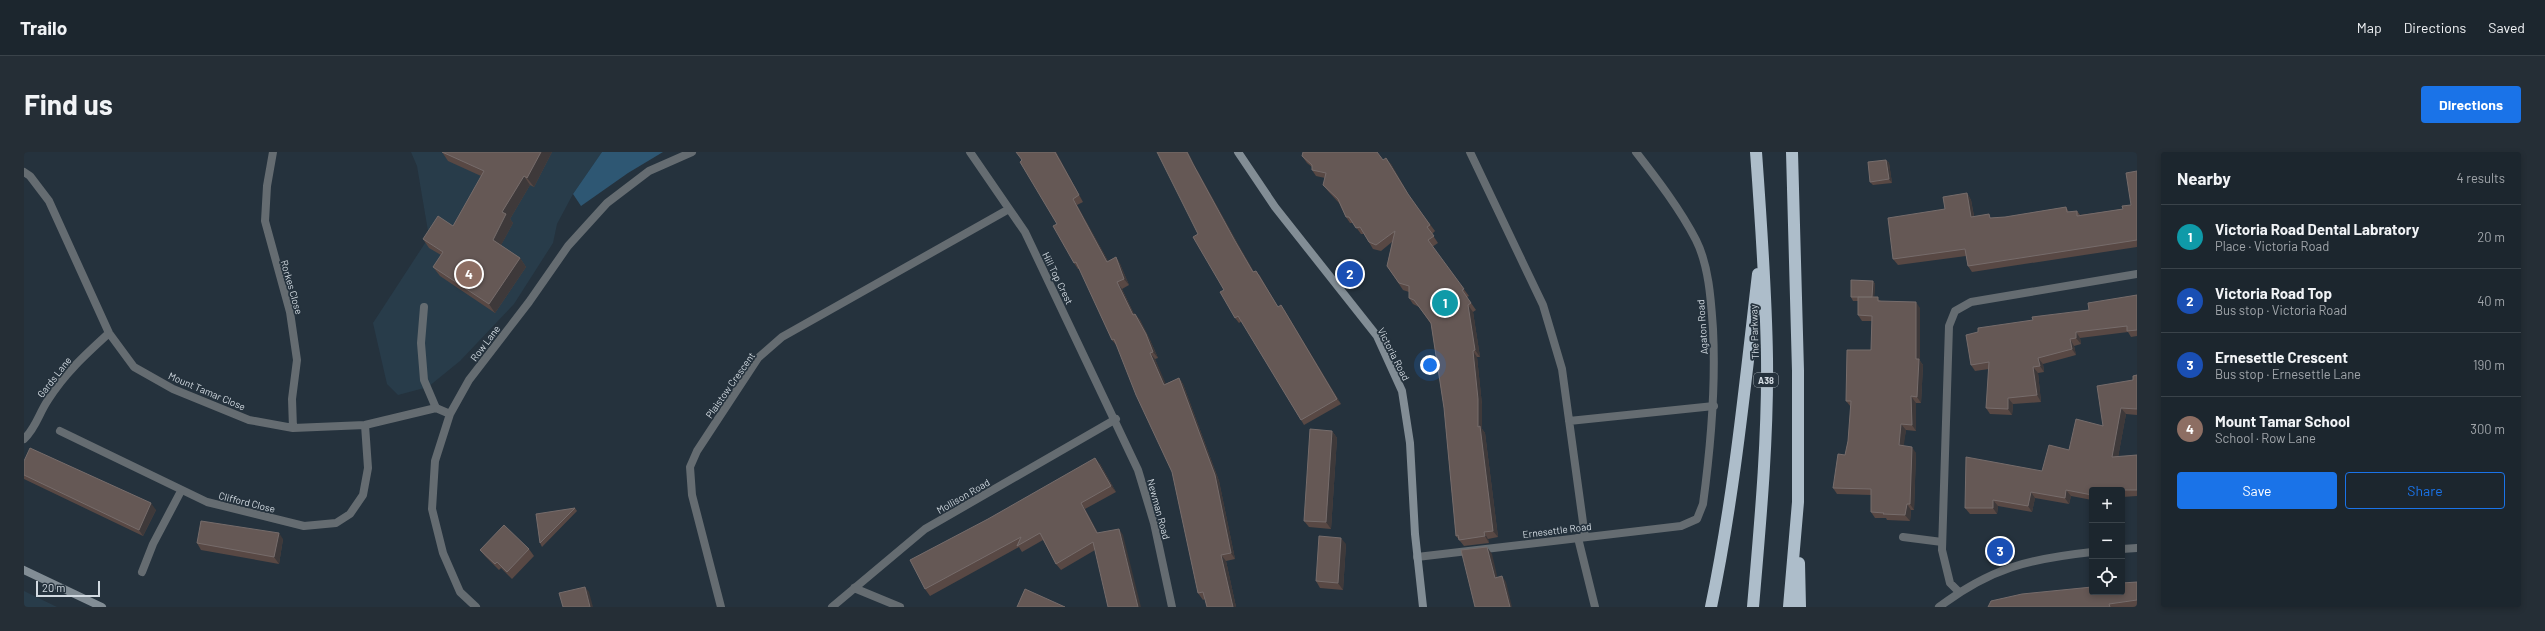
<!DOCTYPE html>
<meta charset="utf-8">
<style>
body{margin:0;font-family:Barlow,sans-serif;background:#252e36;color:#f1f3f6}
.controls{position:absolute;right:12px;bottom:12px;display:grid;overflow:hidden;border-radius:4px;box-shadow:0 2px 6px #0003}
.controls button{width:36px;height:36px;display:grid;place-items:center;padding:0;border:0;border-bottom:1px solid #3a434a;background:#1c262e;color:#f1f3f6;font:20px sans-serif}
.scale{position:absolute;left:12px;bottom:10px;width:64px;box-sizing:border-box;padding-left:4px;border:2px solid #d2dae1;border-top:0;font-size:11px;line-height:14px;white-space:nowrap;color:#d2dae1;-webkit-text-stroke:3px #25323d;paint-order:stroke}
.you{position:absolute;left:1406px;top:213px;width:14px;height:14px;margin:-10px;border:3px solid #fff;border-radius:50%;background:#1a73e8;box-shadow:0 0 0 6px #1a73e833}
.badge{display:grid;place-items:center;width:26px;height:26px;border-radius:50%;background:#1a73e8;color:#fff;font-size:13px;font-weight:700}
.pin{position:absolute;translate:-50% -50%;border:2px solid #fff;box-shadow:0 1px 4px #0006}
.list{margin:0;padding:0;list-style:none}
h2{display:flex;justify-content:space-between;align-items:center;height:52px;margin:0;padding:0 16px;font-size:17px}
h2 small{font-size:13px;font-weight:400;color:#a0a5aa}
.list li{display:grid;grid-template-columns:26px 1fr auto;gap:12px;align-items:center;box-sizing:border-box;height:64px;padding:0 16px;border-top:1px solid #3a434a}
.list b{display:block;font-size:15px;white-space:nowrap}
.list p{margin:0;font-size:13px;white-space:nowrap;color:#a0a5aa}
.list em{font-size:13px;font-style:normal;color:#a0a5aa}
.actions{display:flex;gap:8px;padding:12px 16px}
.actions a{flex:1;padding:9px 0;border:1px solid #1a73e8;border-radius:4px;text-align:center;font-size:14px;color:#1a73e8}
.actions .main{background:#1a73e8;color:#fff}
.icon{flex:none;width:22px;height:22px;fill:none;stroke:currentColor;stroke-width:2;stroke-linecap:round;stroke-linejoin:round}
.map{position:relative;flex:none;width:2113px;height:455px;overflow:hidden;border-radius:4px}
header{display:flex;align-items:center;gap:24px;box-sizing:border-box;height:56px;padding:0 20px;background:#1c262e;border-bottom:1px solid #3a434a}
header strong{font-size:19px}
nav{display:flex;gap:22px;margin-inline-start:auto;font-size:14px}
.intro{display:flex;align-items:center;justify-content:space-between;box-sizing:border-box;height:96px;padding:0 24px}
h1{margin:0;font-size:28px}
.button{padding:10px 18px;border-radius:4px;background:#1a73e8;color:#fff;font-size:14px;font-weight:700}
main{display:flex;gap:24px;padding:0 24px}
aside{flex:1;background:#1c262e;border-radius:4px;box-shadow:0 2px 6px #0003}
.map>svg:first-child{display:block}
.built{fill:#283c4a}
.green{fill:#2e5773}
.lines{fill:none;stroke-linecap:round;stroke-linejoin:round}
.lane{stroke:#656c71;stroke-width:8}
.street{stroke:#656c71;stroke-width:8}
.secondary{stroke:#828d95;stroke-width:8}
.highway{stroke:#adbdca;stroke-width:12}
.wall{fill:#584844}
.shaded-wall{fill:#3e393a}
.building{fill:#655855;stroke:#766c6b}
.labels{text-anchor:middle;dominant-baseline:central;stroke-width:3.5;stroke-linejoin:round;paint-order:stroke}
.shield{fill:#25323d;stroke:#9ea8b0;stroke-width:1}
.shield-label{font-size:9px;font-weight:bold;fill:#d2dae1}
.street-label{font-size:10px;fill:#d2dae1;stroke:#25323d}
</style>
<header>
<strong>Trailo</strong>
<nav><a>Map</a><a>Directions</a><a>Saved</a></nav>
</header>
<div class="intro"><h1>Find us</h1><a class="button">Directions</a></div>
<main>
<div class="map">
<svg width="2113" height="455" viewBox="0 0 2113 455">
<rect width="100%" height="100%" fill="#25323d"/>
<!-- built -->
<path class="built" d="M387 0H578L549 42 533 72 529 91 490 152 436 209 404 235 374 243 363 232 349 171 405 85 393 14Z
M0 439 33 455H0Z"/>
<!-- green -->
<path class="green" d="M578 0H639L604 21 557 54 549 42Z"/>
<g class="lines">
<!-- lane -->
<path class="lane" d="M1446 0 1519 153 1538 217 1561 385
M400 155 397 191 400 228 412 256
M1545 269 1690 254
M1879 385 1918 390
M1554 386 1571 455
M118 420 129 392 157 339"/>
<!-- street -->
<path class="street" d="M249 0 243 34 241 69 266 160 273 208 268 247 269 276
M946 0 1001 80 1114 318 1130 371 1148 455
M0 20 6 24 25 49 85 181 110 215 149 237 225 268 269 276 341 273 412 256 426 262
M36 279 183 350 280 374 312 371 326 362 339 343 344 316 341 273
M0 287C12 276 15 261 24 248 40 222 62 202 85 181
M2098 397 2113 396
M1393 405 1657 374 1673 367 1679 352C1687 293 1692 236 1689 177 1687 148 1685 114 1672 88 1656 57 1633 27 1612 0
M830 436 876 455
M1935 440 1926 431 1918 398 1925 174 1931 159 1947 150 2113 122
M452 455 436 440 419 401 408 357 411 309 426 262 445 228 505 150 544 94 583 51 625 19 668 0
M697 455 668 343 666 315 673 299 734 206 758 185 985 57
M808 455 901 377 1092 267
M1915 455C1967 416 2004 407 2068 400"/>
<!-- secondary -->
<path class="secondary" d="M1214 0 1251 55 1353 184 1378 239 1386 291 1391 382 1399 455
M0 418 78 455"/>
<!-- highway -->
<path class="highway" d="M1775 411 1776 455
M1687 455C1710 345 1721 233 1734 122
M1729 455C1736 373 1744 289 1743 206 1742 137 1737 69 1732 0
M1765 455 1774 350V219L1768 0"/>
</g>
<!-- wall -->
<path class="wall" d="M418 0H528L510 35 506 33 486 67 489 71 477 93 496 106 502 115 471 161 416 124 409 115 417 103 405 96 399 87 429 74 457 24 424 9Z
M1032 0 1059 50 1053 53 1084 109 1092 105 1096 112 1105 133 1098 137 1110 162H1111L1116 168 1126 188 1134 206 1131 207 1141 232 1155 226 1159 232 1195 329 1211 407 1202 409 1212 455H1183L1181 447 1179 448 1174 441 1148 320 1093 194 1088 188 1056 117H1054L1050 111 1033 72 998 9Z
M1278 4 1359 8 1367 12 1387 47 1411 79 1408 82 1414 91 1408 95 1445 144 1443 145 1452 158 1449 160 1456 205H1453L1458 253V277L1461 281 1474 385 1464 387 1465 391 1440 394 1432 384 1420 256 1407 172 1395 155 1389 152 1385 146V140L1379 138 1363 114 1368 90 1357 99 1349 97 1340 82H1337L1329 71H1326L1322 65 1315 51 1304 39 1299 33 1301 26 1292 24 1288 18V15L1283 11Z
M1862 8 1865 11 1868 31 1849 33 1846 30Z
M1173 18 1215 94 1230 120 1232 119 1236 124 1254 155 1261 159 1317 252 1280 273 1218 169 1215 171 1211 166 1200 138 1174 82Z
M2113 19V95L1948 120 1944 114 1942 104 1874 113 1869 107 1921 57 1943 41 1947 48 1950 64 1968 66 1981 65 2042 55 2045 60 2053 59 2056 63 2099 57 2107 53Z
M1849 129 1851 132 1850 145 1857 149 1896 156V209L1899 213 1897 251H1892V279L1882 278 1879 294 1892 301 1890 358H1887L1886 369 1863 368 1862 366H1851L1847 360V343L1813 342 1809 336 1821 303 1824 289 1827 255 1822 249 1847 198 1848 169H1838L1834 163V149H1829L1827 145Z
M2113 143V184L2107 185 2104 180 2056 186 2057 192 2050 194 2052 203 2019 212 2020 220 2014 221 2017 250 1989 252 1988 263 1966 262 1962 256 1965 217 1951 219 1947 213 2009 168 2065 158Z
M2113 223V263L2102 262 2094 305 2113 303V344L2098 345V338H2068V348L2047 344 2045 352 2011 346 2008 360 1974 354 1973 362H1946L1941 356 2018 319 2045 298 2079 274Z
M1308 279 1313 286 1307 377 1285 375 1280 369Z
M0 309 132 358 119 384 0 327Z
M1076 312 1092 340 1061 357 1074 381 1099 383 1071 398 1037 418 1032 412 1019 388 998 400 995 395 906 444 901 437Z
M551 356 553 359 518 395 516 391Z
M259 387 255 412 177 398 173 391Z
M1322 392 1319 438 1296 436 1292 429Z
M505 397 510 404 488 427 477 416 475 418 461 404 456 398Z
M2113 430V455H1964Z"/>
<!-- shaded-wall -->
<path class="shaded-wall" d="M517 0H528L510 35 503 26Z
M1031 0H1032L1059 50 1055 43Z
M1163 0H1164L1173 18 1215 94 1233 126 1211 89 1169 12Z
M1362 6 1367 12 1388 48 1384 42Z
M1862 8 1865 11 1868 31 1865 27Z
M500 24 506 33 486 67 489 71 475 97 469 88 478 60Z
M1943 41 1947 48 1951 71 1947 65Z
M1049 47 1053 53 1088 116 1083 110Z
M1092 105 1096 112 1105 133 1100 127Z
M496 106 502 115 471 161 465 152Z
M1849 129 1851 132 1850 149 1848 146Z
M1093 130 1098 137 1113 169 1109 163Z
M1892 150 1896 156V209L1899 213 1897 251 1893 245 1892 207Z
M1257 153 1261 159 1317 252 1313 247Z
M1444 153 1449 160 1456 205 1451 198Z
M1111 162 1116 168 1126 188 1134 206 1129 200Z
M2052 180 2056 186 2057 192 2052 186Z
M2046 187 2050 194 2052 203 2048 197Z
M1449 199 1453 205 1458 253V277L1461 281 1474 385 1469 379 1454 275Z
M1126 201 1131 207 1145 239 1140 233Z
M2014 206 2019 212 2020 220 2016 214Z
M2009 215 2014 221 2017 250 2013 243Z
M1155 226 1159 232 1195 329 1211 407 1207 401Z
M1887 244 1892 251V279L1888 273Z
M1984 246 1989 252 1988 263 1984 257Z
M2097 256 2102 262 2093 311 2088 305Z
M1877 272 1882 278 1879 299 1875 293Z
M1308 279 1313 286 1307 377 1302 370Z
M1888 295 1892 301 1890 358 1886 352Z
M1071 306 1076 312 1092 340 1087 334Z
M2042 338 2047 344 2045 352 2041 346Z
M2007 340 2011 346 2008 360 2004 354Z
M1969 348 1974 354 1973 362 1969 356Z
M127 351 132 358 119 384 115 378Z
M1057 351 1061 357 1077 387 1073 381Z
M1883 352 1887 358 1886 369 1881 363Z
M1095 377 1099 383 1117 455H1114Z
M1460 380 1464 387 1465 391 1461 384Z
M255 381 259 387 255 412 250 405Z
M1317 386 1322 392 1319 438 1314 431Z
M1463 395 1468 402 1475 432 1471 426Z
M1197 403 1202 409 1212 455H1209Z
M1478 424 1482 430 1488 455H1486Z
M561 435 565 440 569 455H566Z"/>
<!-- building -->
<path class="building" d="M418 0H517L503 26 500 24 478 60 482 62 469 88 496 106 465 152 409 115 419 100 399 87 414 64 429 74 460 19Z
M992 0H1031L1055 43 1049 47 1083 110 1092 105 1100 127 1093 130 1109 163 1111 162 1122 182 1129 200 1126 201 1140 233 1155 226 1191 323 1207 401 1197 403 1209 455H1183L1179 440 1174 441 1148 320 1112 243 1090 187 1088 188 1052 110 1050 111 1029 74 1033 72 996 10 998 8Z
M1133 0H1163L1169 12 1211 89 1229 120 1232 119 1254 155 1257 153 1313 247 1277 268 1214 164 1211 166 1196 140 1200 138 1169 85 1174 82Z
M1279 0H1353L1359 8 1362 6 1384 42 1406 73 1403 75 1410 84 1404 88 1440 137 1438 138 1447 151 1444 153 1451 198 1449 199 1454 247V275L1456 274 1469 379 1460 380 1461 384 1435 388 1434 383 1432 384 1420 256 1407 171 1390 148 1385 146V134L1375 131 1363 114 1371 79 1352 93 1345 90 1336 75 1332 76 1325 65H1322L1314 47 1299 33 1302 21 1288 18V13L1278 4Z
M1862 8 1865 27 1846 30 1844 10Z
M2113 19V88L1944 114 1941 97 1869 107 1864 66 1921 57 1919 45 1943 41 1947 65 1965 62 1966 66 1981 65 2042 55 2043 60 2053 59V64L2099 57 2098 54 2107 53 2102 21Z
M1827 128 1849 129 1848 145H1827Z
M2113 143V178L2103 179V174L2052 180V186L2046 187 2048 197 2014 206 2016 214 2009 215 2013 243 1984 246V257L1962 256 1965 210 1947 213 1942 183 1954 180V176L2009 168 2008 165 2065 158 2064 151Z
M1834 145H1854V149L1892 150V207H1895L1893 245 1887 244 1888 273 1877 272 1875 293 1888 295 1886 352H1883L1881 363 1859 362 1860 361 1847 360V337L1809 336 1814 302 1821 303 1824 289 1827 249H1822L1823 198H1847L1848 164 1834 163Z
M2113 223V257L2097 256 2088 305 2113 303V338H2068V343L2042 338 2041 346 2007 340 2004 354 1969 348V356H1941L1942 305 2018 319 2025 293 2045 298 2052 267 2079 274 2073 234 2109 228V224Z
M1286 277 1308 279 1302 370 1280 369Z
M6 296 127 351 115 378 0 323V309Z
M1071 306 1087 334 1057 351 1073 381 1095 377 1114 455H1084L1069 390 1032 412 1016 381 993 394 997 385 901 437 886 408 964 367Z
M551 356 516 391 512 362Z
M177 369 255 381 250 405 173 391Z
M480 373 505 397 483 420 473 410 471 412 456 398Z
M1295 384 1317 386 1314 431 1292 429Z
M1463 395 1471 426 1478 424 1486 455H1451L1437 398Z
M2113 430V448L2085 452 2086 455H1964L1967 449 1998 442 2068 435V440H2098V431Z
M561 435 566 455H539L535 441Z
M1001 437 1041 455H993Z"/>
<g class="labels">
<!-- shield labels -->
<rect class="shield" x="1730" y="221" width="24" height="14" rx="3"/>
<g class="shield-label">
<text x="1742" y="228">A38</text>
</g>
<!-- street labels -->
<g class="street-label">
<text transform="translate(1034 126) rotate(64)">Hill Top Crest</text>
<text transform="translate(268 135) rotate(74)">Rorkes Close</text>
<text transform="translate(1678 175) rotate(-94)">Agaton Road</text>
<text transform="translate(1730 180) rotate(-92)">The Parkway</text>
<text transform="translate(461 191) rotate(-53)">Row Lane</text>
<text transform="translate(1370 202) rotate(63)">Victoria Road</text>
<text transform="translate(30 225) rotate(-52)">Gards Lane</text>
<text transform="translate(706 233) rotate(-55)">Plaistow Crescent</text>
<text transform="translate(183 239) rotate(23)">Mount Tamar Close</text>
<text transform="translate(939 344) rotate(-30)">Mollison Road</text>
<text transform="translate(223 350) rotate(14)">Clifford Close</text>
<text transform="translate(1135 357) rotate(75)">Newman Road</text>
<text transform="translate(1533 378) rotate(-7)">Ernesettle Road</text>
</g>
</g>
</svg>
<div class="controls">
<button>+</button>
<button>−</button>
<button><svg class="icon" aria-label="locate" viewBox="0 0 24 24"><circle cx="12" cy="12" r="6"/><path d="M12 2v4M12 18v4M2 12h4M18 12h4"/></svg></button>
</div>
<div class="scale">20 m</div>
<div class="you"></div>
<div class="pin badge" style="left:1421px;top:151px;background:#0f9aa8">1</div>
<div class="pin badge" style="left:1326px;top:122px;background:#1a4fb4">2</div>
<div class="pin badge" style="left:1976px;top:399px;background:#1a4fb4">3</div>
<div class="pin badge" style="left:445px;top:122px;background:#8d6e63">4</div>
</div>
<aside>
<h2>Nearby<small>4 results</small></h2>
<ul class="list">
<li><span class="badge" style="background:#0f9aa8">1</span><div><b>Victoria Road Dental Labratory</b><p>Place · Victoria Road</p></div><em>20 m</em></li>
<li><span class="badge" style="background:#1a4fb4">2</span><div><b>Victoria Road Top</b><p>Bus stop · Victoria Road</p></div><em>40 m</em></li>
<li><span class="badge" style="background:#1a4fb4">3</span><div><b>Ernesettle Crescent</b><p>Bus stop · Ernesettle Lane</p></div><em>190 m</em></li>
<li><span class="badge" style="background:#8d6e63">4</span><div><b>Mount Tamar School</b><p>School · Row Lane</p></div><em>300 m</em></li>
</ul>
<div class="actions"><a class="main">Save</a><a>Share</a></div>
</aside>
</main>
